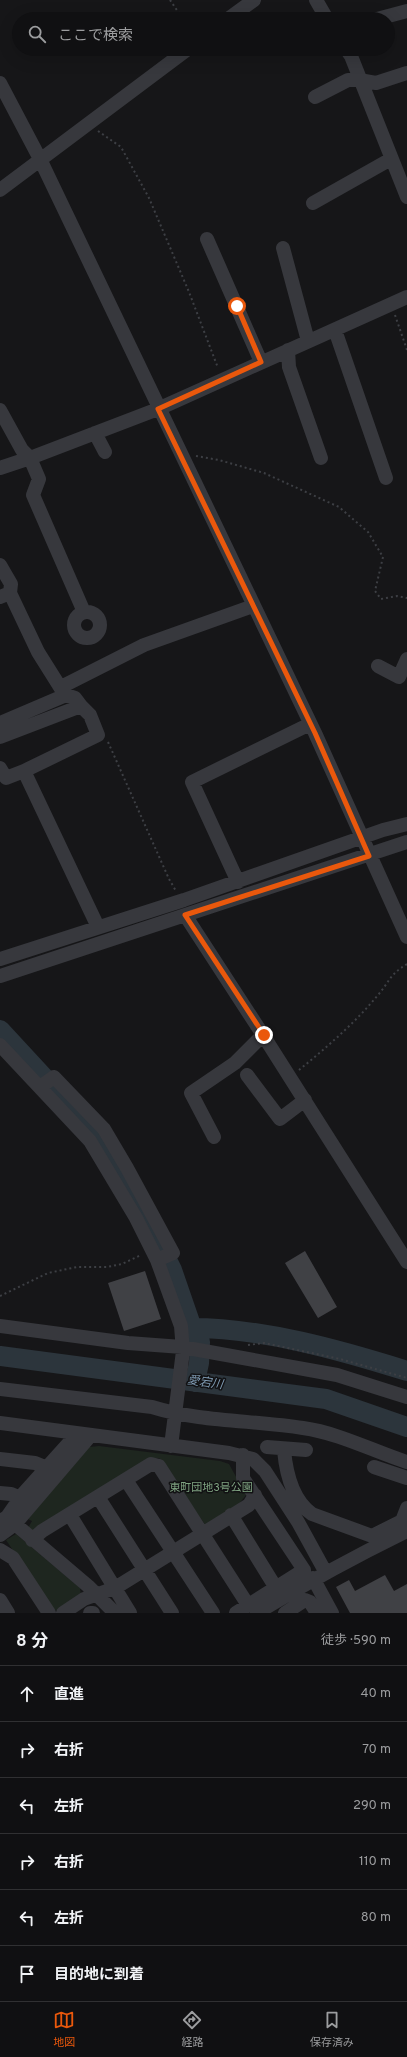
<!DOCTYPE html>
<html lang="ja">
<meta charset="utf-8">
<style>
body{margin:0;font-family:Overpass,"Noto Sans JP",sans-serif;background:#19191b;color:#f1f3f6}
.stop{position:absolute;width:12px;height:12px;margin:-9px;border:3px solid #ea580c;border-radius:50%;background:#fff}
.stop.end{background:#ea580c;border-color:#fff;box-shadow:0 1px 4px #0008}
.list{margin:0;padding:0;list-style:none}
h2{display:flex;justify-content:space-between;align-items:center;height:52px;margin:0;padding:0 16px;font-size:17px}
h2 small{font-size:13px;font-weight:400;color:#9c9d9f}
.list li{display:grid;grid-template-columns:26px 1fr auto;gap:12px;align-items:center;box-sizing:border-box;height:56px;padding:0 16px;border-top:1px solid #303032}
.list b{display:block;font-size:15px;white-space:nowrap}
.list em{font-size:13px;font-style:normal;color:#9c9d9f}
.icon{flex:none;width:22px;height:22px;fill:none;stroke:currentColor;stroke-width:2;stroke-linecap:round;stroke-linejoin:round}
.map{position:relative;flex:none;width:407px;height:1613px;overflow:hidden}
.search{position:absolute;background:#101012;box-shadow:0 4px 16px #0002;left:12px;right:12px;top:12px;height:44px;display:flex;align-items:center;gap:10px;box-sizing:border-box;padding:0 14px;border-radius:22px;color:#9c9d9f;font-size:15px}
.sheet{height:388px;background:#101012}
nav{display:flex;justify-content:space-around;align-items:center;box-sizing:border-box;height:56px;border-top:1px solid #303032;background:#101012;font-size:11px;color:#9c9d9f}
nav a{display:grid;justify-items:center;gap:2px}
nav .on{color:#ea580c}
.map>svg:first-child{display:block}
.green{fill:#1e261f}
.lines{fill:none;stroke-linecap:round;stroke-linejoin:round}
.river{stroke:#2c353c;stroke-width:20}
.building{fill:#404145}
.path{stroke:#3d3f44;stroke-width:2;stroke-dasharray:2 3;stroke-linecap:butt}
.minor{stroke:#37383d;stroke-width:14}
.route{stroke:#ea580c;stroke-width:5}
.labels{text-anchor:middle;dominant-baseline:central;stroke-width:3;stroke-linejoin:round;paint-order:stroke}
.park-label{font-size:11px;fill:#7fa381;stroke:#111113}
.water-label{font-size:12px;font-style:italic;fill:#7f9bb3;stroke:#111113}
</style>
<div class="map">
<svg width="407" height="1613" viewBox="0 0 407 1613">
<rect width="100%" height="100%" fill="#161618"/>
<!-- green -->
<path class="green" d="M99 1446 220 1461 229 1464 246 1495 238 1505 206 1526 159 1458H152L34 1531 28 1528 32 1521 28 1519 89 1447Z
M16 1534 80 1588 81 1595 57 1611 51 1607 6 1540Z"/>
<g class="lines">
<!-- river -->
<path class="river" d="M0 1030 97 1135 129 1184 172 1270 192 1328 200 1342 199 1363 195 1382
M192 1328C262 1328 340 1350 407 1371
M0 1356 326 1399 407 1427"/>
</g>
<!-- building -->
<path class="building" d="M305 1251 337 1307 318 1318 285 1263Z
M145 1271 161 1319 124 1331 108 1283Z
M385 1575 394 1591 407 1584V1613H350L336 1587 349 1580 355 1591Z"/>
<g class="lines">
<!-- path -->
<path class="path" d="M170 0 183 19
M98 131 121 147 149 198 189 292 218 368
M395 315 407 350
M196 456 219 460 264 473 339 507 368 532 383 557 375 591 381 599 397 596 407 598
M108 742 169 879 176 891
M299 1070C327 1047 355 1023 378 995 390 981 389 975 407 964
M0 1296 48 1273 77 1267H107L122 1264 141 1255
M248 1345 264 1343 340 1359 407 1378"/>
<!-- minor -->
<path class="minor" d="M316 0 327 19
M228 19 254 0
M377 19 407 11
M346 49 351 56 407 197
M0 83 40 159 315 733 407 937
M315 97 348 80H359L376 83 407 73
M0 190 188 49
M313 203 391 159
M207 239 261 362
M283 248 308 341
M335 330 386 478
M288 350 289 367 321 458
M0 410 22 450 30 458 39 479 33 495 84 612
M95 433 105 452
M0 468 30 458 158 409 407 297
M0 565 11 584 10 593 0 597
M10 593 38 652 65 695
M74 625a13 13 0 1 1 26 0a13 13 0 1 1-26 0Z
M378 666 399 677 407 659
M61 687 144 645 253 606
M0 723 66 695 75 698 81 706 0 737
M0 768 6 778 24 771 98 927
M24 771 98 735 90 715 81 706
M238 882 192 782 310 724
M185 915 263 1035 407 1262
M0 959 184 900 383 830 407 824
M0 976 407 842
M0 1045 90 1141 136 1218 157 1260 181 1326 183 1351 171 1446
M247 1075 280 1119 305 1100
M40 1087 54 1077 104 1129 127 1168 173 1253 157 1260
M214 1137 191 1093 235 1063 263 1035
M0 1326 128 1343 182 1347 337 1375 407 1397
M0 1389 152 1407C200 1422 253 1420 303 1428 339 1433 373 1451 407 1462
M0 1423 229 1453 253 1459 265 1471 298 1522 326 1573
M267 1447 306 1450
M284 1450C286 1472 292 1500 312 1514L372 1536 402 1521 407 1508
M0 1459 35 1463 47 1468
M374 1467 407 1478
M126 1480 213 1613
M0 1493 11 1494 20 1498
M98 1497 172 1613
M70 1515 130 1613
M231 1515 276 1588
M0 1521 7 1517 23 1494 77 1434
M15 1524 88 1586 115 1613
M0 1535 15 1524 91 1435
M32 1540 42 1531 151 1464 159 1466 248 1605
M0 1550 13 1558 49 1613
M313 1578 332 1613
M0 1600 8 1613
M63 1613 84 1599 115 1588 249 1505 255 1495
M90 1613H93
M236 1613 304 1570 243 1478V1455
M257 1613C306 1583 356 1556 407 1531
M285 1613 305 1600 310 1602 317 1613"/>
</g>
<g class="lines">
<!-- route -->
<path class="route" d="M237 306 261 362 158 409 315 733 369 856 185 915 264 1035"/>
</g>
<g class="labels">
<!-- park labels -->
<g class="park-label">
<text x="211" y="1488">東町団地3号公園</text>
</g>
<!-- water labels -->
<g class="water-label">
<text transform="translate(205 1383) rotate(8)">愛宕川</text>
</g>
</g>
</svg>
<div class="stop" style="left:237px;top:306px"></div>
<div class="stop end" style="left:264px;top:1035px"></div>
<div class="search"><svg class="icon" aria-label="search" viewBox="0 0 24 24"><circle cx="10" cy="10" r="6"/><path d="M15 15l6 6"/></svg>ここで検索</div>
</div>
<section class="sheet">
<h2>8 分<small>徒歩 · 590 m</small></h2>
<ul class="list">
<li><svg class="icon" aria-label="ahead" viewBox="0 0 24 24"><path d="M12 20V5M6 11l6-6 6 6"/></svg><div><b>直進</b></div><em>40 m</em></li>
<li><svg class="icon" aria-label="right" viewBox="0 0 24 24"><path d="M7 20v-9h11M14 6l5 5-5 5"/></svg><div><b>右折</b></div><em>70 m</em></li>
<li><svg class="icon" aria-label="left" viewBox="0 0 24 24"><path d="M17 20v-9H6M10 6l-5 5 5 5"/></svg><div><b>左折</b></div><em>290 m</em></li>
<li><svg class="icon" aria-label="right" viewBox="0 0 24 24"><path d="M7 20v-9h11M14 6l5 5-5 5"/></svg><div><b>右折</b></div><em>110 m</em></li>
<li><svg class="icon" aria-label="left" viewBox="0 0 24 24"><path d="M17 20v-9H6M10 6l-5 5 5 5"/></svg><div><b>左折</b></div><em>80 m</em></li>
<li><svg class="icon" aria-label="arrive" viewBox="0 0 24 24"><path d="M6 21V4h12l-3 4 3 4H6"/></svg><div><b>目的地に到着</b></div></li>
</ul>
</section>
<nav>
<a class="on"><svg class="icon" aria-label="map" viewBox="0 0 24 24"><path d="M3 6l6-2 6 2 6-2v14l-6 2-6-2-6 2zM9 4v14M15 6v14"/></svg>地図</a>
<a><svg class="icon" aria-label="directions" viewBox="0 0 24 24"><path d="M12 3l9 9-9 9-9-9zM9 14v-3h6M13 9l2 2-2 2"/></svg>経路</a>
<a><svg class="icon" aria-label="saved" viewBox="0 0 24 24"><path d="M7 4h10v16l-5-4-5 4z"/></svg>保存済み</a>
</nav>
